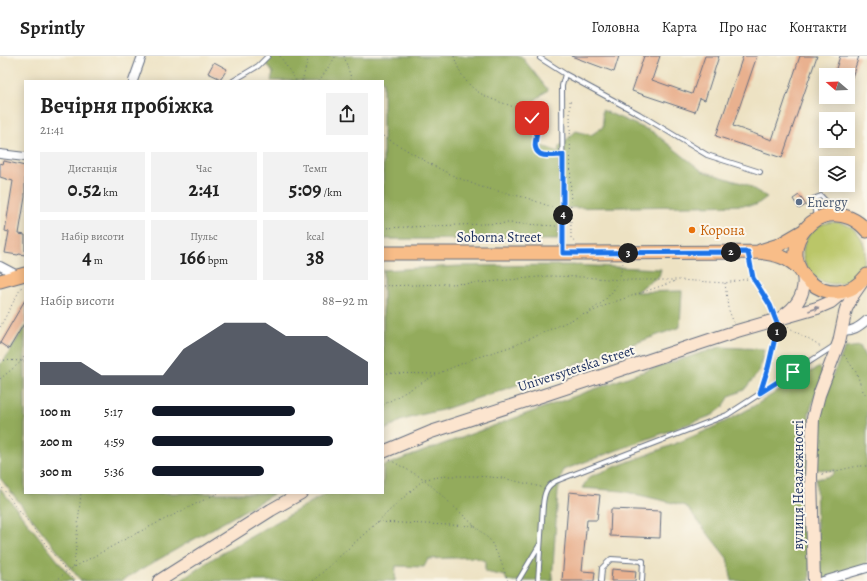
<!DOCTYPE html>
<html lang="uk">
<meta charset="utf-8">
<style>
:root{--surface:#fff;--page:#f2f2f2;--text:#222;--muted:#767676;--line:#e0e0e0;--accent:#111827}
body{margin:0;font-family:Alegreya,serif;background:var(--page);color:var(--text);height:100vh;display:flex;flex-direction:column;font-size:15px;white-space:nowrap}
*{box-sizing:border-box;margin:0}
p{font-size:13px;color:var(--muted)}
.icon{flex:none;width:22px;height:22px;fill:none;stroke:currentColor;stroke-width:2;stroke-linecap:round;stroke-linejoin:round}
.map{position:relative;flex:1;overflow:hidden}
.sheet{position:absolute;left:24px;top:24px;width:360px;height:414px;display:flex;flex-direction:column;background:var(--surface);border-radius:0px;box-shadow:0 2px 10px #0003}
.sheet>*{flex:none}
.needle{width:26px;rotate:289deg}
.controls{position:absolute;left:819px;top:12px;display:grid;gap:8px}
.controls a{display:grid;place-items:center;width:36px;height:36px;border-radius:0px;background:var(--surface);box-shadow:0 2px 10px #0003;font-size:20px}
.pin{position:absolute;display:grid;place-items:center;width:34px;height:34px;color:#fff;margin:-17px;border-radius:8px;box-shadow:0 2px 6px #0006}
.km{position:absolute;width:20px;height:20px;margin:-10px;border-radius:50%;background:#222;color:#fff;font-size:11px;line-height:20px;text-align:center}
.round{display:grid;place-items:center;flex:none;width:42px;height:42px;border-radius:0px;background:var(--page)}
.headline{display:flex;align-items:center;justify-content:space-between;height:68px;padding:0 16px}
h1{font-size:22px;font-weight:600;line-height:30px}
.figures{display:grid;grid-template-columns:repeat(3,1fr);gap:6px;height:68px;padding:4px 16px}
.figures div{display:grid;align-content:center;border-radius:0px;background:var(--page);text-align:center}
.figures b{font-size:20px;font-weight:600}
.figures small{font-size:11px;font-weight:400}
.figures p{font-size:11px}
.chart{height:112px;padding:8px 16px}
.chart p{display:flex;justify-content:space-between}
.chart svg{width:100%;height:72px;margin-top:4px;fill:var(--accent);opacity:.7}
ul{padding:0 16px;list-style:none;font-size:13px}
li{display:grid;grid-template-columns:64px 48px 1fr;align-items:center;height:30px}
li i{height:10px;border-radius:5px;background:var(--accent)}
header{display:flex;align-items:center;gap:24px;box-sizing:border-box;height:56px;padding:0 20px;background:var(--surface);border-bottom:1px solid var(--line)}
header strong{font-size:19px}
nav{display:flex;gap:22px;margin-inline-start:auto;font-size:14px}
.map>svg:first-child{display:block}
</style>
<header>
<strong>Sprintly</strong>
<nav><a>Головна</a><a>Карта</a><a>Про нас</a><a>Контакти</a></nav>
</header>
<div class="map">
<svg width="867" height="525" viewBox="0 0 867 525">
<rect width="100%" height="100%" fill="#fbf7ec"/>
<filter id="ink" filterUnits="userSpaceOnUse"><feTurbulence type="fractalNoise" baseFrequency=".025" numOctaves="2"/><feDisplacementMap in="SourceGraphic" scale="8" xChannelSelector="R" yChannelSelector="G"/><feConvolveMatrix kernelMatrix="1 2 1 2 8 2 1 2 1" color-interpolation-filters="sRGB"/></filter>
<filter id="wash" filterUnits="userSpaceOnUse"><feTurbulence type="fractalNoise" baseFrequency=".012" numOctaves="4" result="noise"/><feDisplacementMap in="SourceGraphic" scale="16" xChannelSelector="R" yChannelSelector="G"/><feGaussianBlur stdDeviation="0.9" result="paint"/><feColorMatrix in="noise" values="0 0 0 0 0 0 0 0 0 0 0 0 0 0 0 0 0 1.4 0 .05"/><feComposite in="paint" operator="in"/></filter>
<g filter="url(#wash)">
<rect width="100%" height="100%" fill="#ede2c3"/>
<path fill="#bac668" stroke="#6a7a63" d="M803 197a31 31 0 1 1 62 0a31 31 0 1 1-62 0Z"/>
<path fill="#93ab5c" stroke="#576d5d" d="M272 0H521L548 34 534 45 526 70 543 90 558 96 559 91 576 75 591 79 603 71 602 54 653 76 702 115 745 128 767 141 756 149 559 152 558 184 383 183V25H271L273 17 266 7Z
M572 209 661 213 659 220 635 236 682 235 680 271 559 315 442 354 420 359 400 365 383 375V214L460 210Z
M25 270V437H275L121 525H81L0 422V308L7 300Z
M860 290 867 305V511L825 524 818 521 816 423 831 420 835 415 814 413 819 348 845 292Z
M720 291 764 293 759 316 744 334 730 340 723 351 713 359 563 414 558 436 552 525H507L505 520 485 516V505L474 501 428 503 424 511 396 510 395 525H180L212 503 327 437H383V410L636 318Z
M820 311 823 319 809 357 810 525H732L727 502 686 450 622 435 582 432 589 421C639 401 691 384 738 359 766 344 791 325 820 311Z
M0 432 74 525H0Z"/>
<g id="blocks">
<path fill="#e9b18f" d="M571 0H619L614 16Z
M644 0H660L652 24 692 38 705 0H719L705 44 700 42 695 56 632 35Z
M743 0H757L733 70 772 84 800 0H817L782 102 716 80Z
M840 0H859L849 30H848V19H834Z
M214 6 227 13 221 23 208 17Z
M4 105 25 110V141L19 178 25 179V199L19 198 18 199 5 197 9 176 5 175 13 125 0 121V107L3 108Z
M799 139 806 149 799 153 793 143Z
M25 244V266L9 293 0 287Z
M569 436 600 439 597 464H587L582 515 595 516 594 525H562Z
M611 453 661 455 660 482 610 480Z
M612 513 636 515 635 525H611Z"/>
</g>
</g>
<g filter="url(#ink)">
<use href="#blocks" fill-opacity="0" stroke="#646e81" stroke-width="1"/>
<g fill="none" stroke-linecap="round" stroke-linejoin="round">
<defs>
<path id="service" d="M540 2 565 18 639 58 707 99 760 116
M233 25 258 10 268 0
M815 161C817 154 812 149 813 143L821 140 836 156
M563 195 562 30 565 18
M518 525 540 488
M538 525 543 449C544 438 546 430 556 425L727 359 834 290
M601 525 602 512 611 503 643 505 642 525"/>
<path id="minor" d="M133 25 142 0
M0 98 25 101
M0 210 19 220
M841 275C852 276 859 271 867 264
M823 525 867 512"/>
<path id="secondary" d="M783 260C798 250 806 236 803 219
M383 396 431 376 532 343 737 275 817 252 831 246 844 235
M159 525 271 454 301 437
M814 525 811 421 813 362 819 339 839 286 846 253 853 239 862 226"/>
<path id="primary" d="M867 175C858 164 844 157 829 159 821 160 812 165 806 172 772 210 832 264 867 219
M760 195 779 189 803 175
M383 197H587L758 196C775 198 789 201 800 214
M0 225 25 218"/>
</defs>
<use href="#service" stroke="#646e81" stroke-width="6"/>
<use href="#minor" stroke="#646e81" stroke-width="10"/>
<use href="#secondary" stroke="#646e81" stroke-width="14"/>
<use href="#primary" stroke="#646e81" stroke-width="15"/>
<path stroke="#646e81" stroke-width="1" stroke-dasharray="1 3" stroke-linecap="butt" d="M280 0 296 25
M344 0 352 25
M454 0C462 29 479 40 506 48 513 51 522 53 528 58 547 76 528 84 540 97L557 99
M302 25 309 0
M319 25 336 0
M570 45 571 182 577 187
M383 80 432 109 456 121 481 131 527 142 557 153
M383 172 509 167 556 170
M750 207 753 222 772 254
M725 227 728 252 734 267
M383 230 479 227 548 220 584 221 619 224H679L725 227 753 222
M587 258 611 247 676 225
M0 271 22 230
M788 271 821 291
M844 299 856 316 863 335 867 340
M0 304 25 305
M383 317 437 318
M0 323 22 305 25 299
M763 329 769 312 775 282 778 274
M383 349 437 318 475 302 513 290 589 256 603 246 613 235 619 224 623 207
M390 404 424 423 447 420H475L503 422 541 431
M822 418 858 410H867
M0 429 74 525
M377 466 474 470
M74 511 81 437
M56 525 67 515 133 479 218 437
M313 525 424 423 490 484 500 503 508 525"/>
<use href="#service" stroke="#fff" stroke-width="4"/>
<use href="#minor" stroke="#fff" stroke-width="8"/>
<use href="#secondary" stroke="#fce5cf" stroke-width="12"/>
<use href="#primary" stroke="#f8bd88" stroke-width="13"/>
</g>
<defs><path id="oneway-solid" d="M-6-.8H1V-3.2L6.5 0L1 3.2V.8H-6Z"/></defs>
<use fill="#8c8a96" href="#oneway-solid" transform="translate(814 253) rotate(-19)"/>
</g>
<g fill="none" stroke-linecap="round" stroke-linejoin="round" filter="url(#ink)">
<defs>
<path id="route" d="M532 62C533 64 535 65 536 67 541 76 529 91 540 98 545 101 557 99 563 99V197L748 196 753 222 770 249 779 272 775 282 768 312 760 337 793 316"/>
</defs>
<use href="#route" stroke="#fff" stroke-width="8"/>
<use href="#route" stroke="#1a73e8" stroke-width="5"/>
</g>
<circle fill="#5c6f8a" stroke="#fbf7ec" stroke-width="1.5" cx="799" cy="146" r="4"/>
<circle fill="#e8710a" stroke="#fbf7ec" stroke-width="1.5" cx="692" cy="174" r="4"/>
<g text-anchor="middle" stroke-width="4" stroke-linejoin="round" paint-order="stroke">
<g font-size="14" fill="#4e5e75" stroke="#fbf7ec" text-anchor="start">
<text x="807" y="151">Energy</text>
</g>
<g font-size="14" fill="#c56008" stroke="#fbf7ec" text-anchor="start">
<text x="700" y="179">Корона</text>
</g>
<g font-size="14" fill="#1b2f5e" stroke="#fbf7ec">
<text x="499" y="186">Soborna Street</text>
<text transform="translate(576 312) rotate(-18)" y="5">Universytetska Street</text>
<text transform="translate(798 429) rotate(-90)" y="5">вулиця Незалежності</text>
</g>
</g>
</svg>
<div class="controls">
<a><svg class="needle" viewBox="-14 -14 28 28"><path d="M0-13l5 13h-10z" fill="#e53935"/><path d="M0 13l5-13h-10z" fill="#767676"/></svg></a>
<a><svg class="icon" aria-label="locate" viewBox="0 0 24 24"><circle cx="12" cy="12" r="6"/><path d="M12 2v4M12 18v4M2 12h4M18 12h4"/></svg></a>
<a><svg class="icon" aria-label="layers" viewBox="0 0 24 24"><path d="M12 4l9 5-9 5-9-5zM3 14l9 5 9-5"/></svg></a>
</div>
<div class="pin" style="left:793px;top:316px;background:#1e9e55"><svg class="icon" aria-label="arrive" viewBox="0 0 24 24"><path d="M6 21V4h12l-3 4 3 4H6"/></svg></div>
<div class="pin" style="left:532px;top:62px;background:#d93025"><svg class="icon" aria-label="check" viewBox="0 0 24 24"><path d="M5 12l5 5 9-10"/></svg></div>
<b class="km" style="left:777px;top:276px">1</b>
<b class="km" style="left:731px;top:196px">2</b>
<b class="km" style="left:628px;top:197px">3</b>
<b class="km" style="left:563px;top:159px">4</b>
<section class="sheet">
<div class="headline"><div><h1>Вечірня пробіжка</h1><p>21:41</p></div><a class="round"><svg class="icon" aria-label="share" viewBox="0 0 24 24"><path d="M12 15V3M7 8l5-5 5 5M5 13v7h14v-7"/></svg></a></div>
<div class="figures">
<div><p>Дистанція</p><b>0.52<small> km</small></b></div>
<div><p>Час</p><b>2:41</b></div>
<div><p>Темп</p><b>5:09<small> /km</small></b></div>
</div>
<div class="figures">
<div><p>Набір висоти</p><b>4<small> m</small></b></div>
<div><p>Пульс</p><b>166<small> bpm</small></b></div>
<div><p>kcal</p><b>38</b></div>
</div>
<div class="chart"><p><span>Набір висоти</span>88–92 m</p>
<svg viewBox="0 0 160 44" preserveAspectRatio="none"><path d="M0 44V30L10 30L20 30L30 38L40 38L50 38L60 38L70 22L80 14L90 6L100 6L110 6L120 14L130 14L140 14L150 22L160 30V44z"/></svg>
</div>
<ul>
<li><b>100 m</b>5:17<i style="width:66%"></i></li>
<li><b>200 m</b>4:59<i style="width:84%"></i></li>
<li><b>300 m</b>5:36<i style="width:52%"></i></li>
</ul>
</section>
</div>
